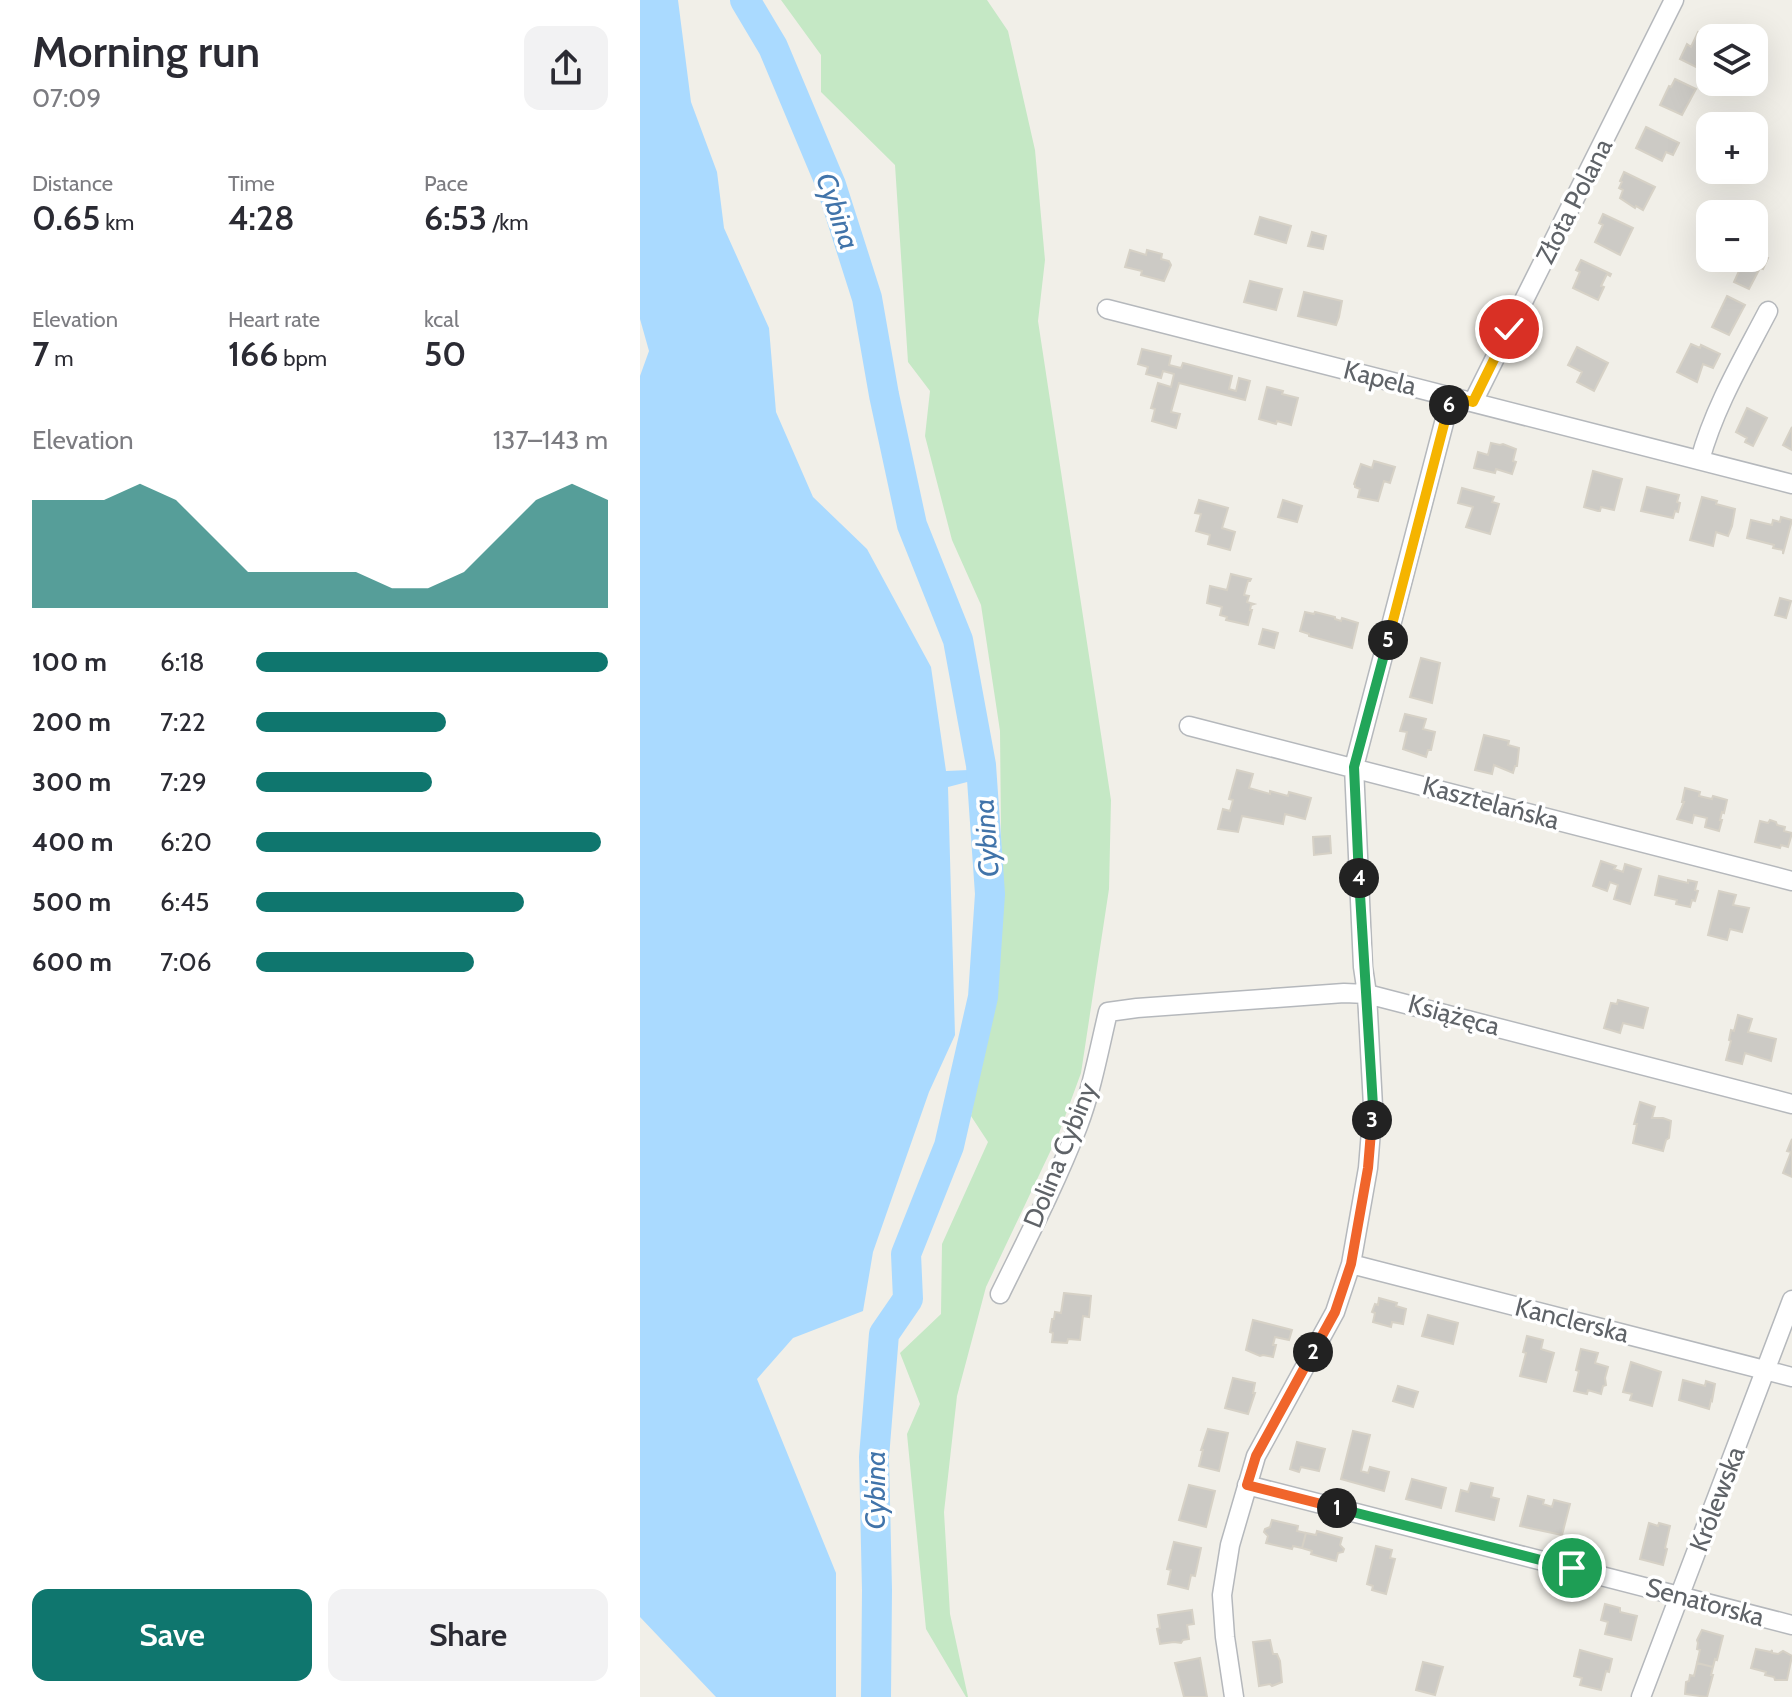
<!DOCTYPE html>
<meta charset="utf-8">
<style>
:root{--surface:#fff;--page:#f2f2f3;--text:#2b2b33;--muted:#7c7c81;--accent:#0f766e}
body{margin:0;font-family:Cabin,sans-serif;background:var(--page);color:var(--text);height:100vh;display:flex;flex-direction:column;font-size:30px;white-space:nowrap}
*{box-sizing:border-box;margin:0}
p{font-size:26px;color:var(--muted)}
.icon{flex:none;width:44px;height:44px;fill:none;stroke:currentColor;stroke-width:2;stroke-linecap:round;stroke-linejoin:round}
.map{position:relative;flex:1;overflow:hidden}
.details{display:flex;flex-direction:column;background:var(--surface);width:640px}
.details>*{flex:none}
.tools{position:absolute;left:1056px;top:24px;display:grid;gap:16px}
.tools a{display:grid;place-items:center;width:72px;height:72px;border-radius:16px;background:var(--surface);box-shadow:0 8px 32px #0002;font-size:40px}
.pin{position:absolute;display:grid;place-items:center;width:68px;height:68px;color:#fff;margin:-34px;border:4px solid #fff;border-radius:50%;box-shadow:0 2px 8px #0007}
.km{position:absolute;width:40px;height:40px;margin:-20px;border-radius:50%;background:#222;color:#fff;font-size:22px;line-height:40px;text-align:center}
.round{display:grid;place-items:center;flex:none;width:84px;height:84px;border-radius:16px;background:var(--page)}
.head{display:flex;align-items:center;justify-content:space-between;height:136px;padding:0 32px}
h1{font-size:44px;font-weight:600;line-height:60px}
.figures{display:grid;grid-template-columns:repeat(3,1fr);gap:12px;height:136px;padding:8px 32px}
.figures div{display:grid;align-content:center}
.figures b{font-size:34px;font-weight:600}
.figures small{font-size:22px;font-weight:400}
.figures p{font-size:22px}
.chart{height:224px;padding:16px 32px}
.chart p{display:flex;justify-content:space-between}
.chart svg{width:100%;height:144px;margin-top:8px;fill:var(--accent);opacity:.7}
.action{display:flex;gap:16px;margin-top:auto;padding:16px 32px}
.action a{flex:1;height:92px;border-radius:16px;background:var(--accent);color:#fff;font-size:32px;font-weight:600;line-height:92px;text-align:center}
.action a+a{background:var(--page);color:var(--text)}
ul{padding:0 32px;list-style:none;font-size:26px}
li{display:grid;grid-template-columns:128px 96px 1fr;align-items:center;height:60px}
li i{height:20px;border-radius:10px;background:var(--accent)}
main{display:flex;flex:1;min-height:0}
.map>svg:first-child{display:block}
</style>
<main>
<section class="details">
<div class="head"><div><h1>Morning run</h1><p>07:09</p></div><a class="round"><svg class="icon" aria-label="share" viewBox="0 0 24 24"><path d="M12 15V3M7 8l5-5 5 5M5 13v7h14v-7"/></svg></a></div>
<div class="figures">
<div><p>Distance</p><b>0.65<small> km</small></b></div>
<div><p>Time</p><b>4:28</b></div>
<div><p>Pace</p><b>6:53<small> /km</small></b></div>
</div>
<div class="figures">
<div><p>Elevation</p><b>7<small> m</small></b></div>
<div><p>Heart rate</p><b>166<small> bpm</small></b></div>
<div><p>kcal</p><b>50</b></div>
</div>
<div class="chart"><p><span>Elevation</span>137–143 m</p>
<svg viewBox="0 0 160 44" preserveAspectRatio="none"><path d="M0 44V11L10 11L20 11L30 6L40 11L50 22L60 33L70 33L80 33L90 33L100 38L110 38L120 33L130 22L140 11L150 6L160 11V44z"/></svg>
</div>
<ul>
<li><b>100 m</b>6:18<i style="width:100%"></i></li>
<li><b>200 m</b>7:22<i style="width:54%"></i></li>
<li><b>300 m</b>7:29<i style="width:50%"></i></li>
<li><b>400 m</b>6:20<i style="width:98%"></i></li>
<li><b>500 m</b>6:45<i style="width:76%"></i></li>
<li><b>600 m</b>7:06<i style="width:62%"></i></li>
</ul>
<div class="action"><a>Save</a><a>Share</a></div>
</section>
<div class="map">
<svg width="1152" height="1697" viewBox="0 0 1152 1697">
<rect width="100%" height="100%" fill="#f1efe8"/>
<path fill="#c5e8c5" d="M141 0H347L368 31 395 150 405 260 398 321 471 800 469 889 441 1073 419 1133 346 1287 317 1396 304 1512 310 1614 328 1697H326L286 1629 267 1434 280 1404 260 1353 301 1314 302 1244 348 1142 331 1116 362 928 360 731 341 605 312 540 285 436 290 391 268 362 255 165 181 92V55Z"/>
<path fill="#aadaff" d="M0 0H38L51 102 77 172 84 228 129 328 136 412 173 497 227 549 291 667 306 771 329 770 331 781 308 787 315 1035 289 1092 233 1252 223 1311 153 1338 117 1379 196 1573V1697H76L0 1617V376L9 351 0 319Z"/>
<g fill="none" stroke-linecap="round" stroke-linejoin="round">
<path stroke="#aadaff" stroke-width="30" d="M105 0 133 47 191 185 227 298 244 395 272 525 318 640 341 765 350 894 343 997 309 1146 266 1254 268 1299 244 1334 234 1457 237 1590 236 1697"/>
</g>
<path fill="#cccac5" stroke="#d6d1c6" stroke-width="2" d="M1058 32 1070 38V74L1040 59 1047 44 1051 47Z
M1035 79 1056 89 1042 115 1020 105 1029 86 1031 87Z
M1006 127 1039 143 1033 155 1026 152 1022 161 996 148Z
M984 172 1015 187 1003 210 996 206 995 208 980 198 983 190 979 188 982 182 980 181Z
M963 214 993 228 980 255 955 242 963 225 959 223Z
M620 217 651 226 646 243 615 234Z
M672 232 686 236 683 249 668 246Z
M490 250 506 255 507 250 522 254 521 259 529 261 531 265 524 281 501 275 502 271 485 267Z
M1114 251 1128 258 1123 269 1120 268 1109 289 1094 282 1105 258H1114Z
M941 260 971 274 970 276 967 274 961 286 964 287 958 300 933 288 940 272 936 270Z
M610 281 642 289 636 310 604 302Z
M664 292 702 301 699 317 696 325 658 316Z
M1087 296 1105 305 1089 335 1072 327Z
M1051 344 1060 348 1061 345 1080 354 1073 368 1063 364 1057 382 1037 372Z
M937 347 968 363 954 391 937 382 942 372 928 365Z
M502 349 531 356 529 365 541 368 543 363 592 376 589 389 596 391 599 378 610 381 605 400 539 383 531 412 540 414 536 428 512 421 515 409 511 408 518 383 531 387 534 374 523 371 521 378 506 374 508 367 498 364Z
M627 387 643 391 642 394 658 398 651 425 637 421 636 424 619 419Z
M1107 408 1127 418 1113 446 1105 442 1107 438 1096 432Z
M1152 427V450L1143 445Z
M851 443 860 445 863 444 876 449 873 461 876 462 872 474 856 469 855 473 834 468 838 452 848 455Z
M734 461 755 467 750 483 744 481 738 501 718 497 720 489 715 487V485L714 484 721 464 732 468Z
M953 471 982 479 974 510 961 507 960 511H958L944 507Z
M1007 487 1039 495 1037 502 1040 503 1038 512 1035 511 1033 518 1001 511Z
M822 488 854 497 852 502 859 504 850 534 826 527 833 507 818 503Z
M1062 497 1077 501 1076 504 1095 509 1092 526 1088 536 1076 532 1073 546 1050 540Z
M559 500 588 508 582 528 595 532 590 550 568 544 570 535 556 531 561 514 555 513Z
M643 500 662 506 657 522 638 517Z
M1141 517 1152 520 1143 554V550L1133 548 1134 545 1107 538 1111 520 1132 525 1133 520 1140 522Z
M591 574 611 579 610 581H608L604 595 609 596 607 602 614 604 611 605 610 610H612L608 625 586 620 587 617 580 615 582 607 567 603 570 586 587 590Z
M1140 598 1151 601 1146 618 1135 615Z
M665 612 674 614 675 612 695 617V619L701 621 702 618 718 623 712 648 669 636V634L660 631Z
M623 629 638 633 634 648 619 644Z
M781 658 800 663 792 703 770 697Z
M765 714 786 719 783 729 795 732 791 750H788L786 757 763 749 767 732 760 731Z
M844 735 869 741 868 745 879 748 877 766H875L873 773 854 765 852 774 835 770Z
M597 770 613 774 609 788 630 794V791L648 796 649 792 671 798 665 819 645 814 643 824 602 816 598 832 578 829 583 809 590 811 593 800 589 799Z
M1045 788 1060 792 1059 796 1072 799 1073 796 1087 800 1084 813 1082 812 1080 820H1082L1079 831 1065 827 1067 818 1054 815 1052 823 1037 819 1044 802H1042Z
M1130 820 1136 822 1137 825 1145 827 1144 831 1152 833 1148 847 1141 845 1140 848 1115 842 1120 821 1128 823Z
M690 836 691 853 674 855 673 837Z
M961 861 976 866 974 869 983 872 985 864 1001 869 990 904 974 899 978 885 970 882 967 891 953 886Z
M1019 876 1048 883V880L1057 882 1055 890 1058 891 1055 901 1052 900 1050 907 1036 904 1037 900 1015 895Z
M1079 891 1096 895 1093 905 1109 908 1102 932 1090 929 1087 940 1068 935Z
M978 1000 1008 1008 1003 1028 983 1023 980 1033 964 1028 971 1003 977 1004Z
M1098 1015 1112 1019 1108 1032 1136 1039 1131 1061 1105 1053 1102 1064 1086 1060 1091 1041 1089 1040 1091 1030 1094 1031Z
M1000 1102 1015 1107 1012 1118H1023L1031 1121 1029 1138 1026 1140 1023 1151 993 1143 997 1124H994Z
M1152 1139V1177L1143 1173 1151 1152 1147 1151Z
M424 1293 451 1296 449 1317 443 1316 440 1340 428 1339 427 1343 412 1342 413 1333 410 1332 412 1319H414L415 1312 421 1313Z
M739 1298 757 1303 756 1306 766 1309 763 1324 752 1322 751 1327 733 1322 735 1313 732 1312 735 1304 738 1305Z
M788 1315 818 1323 813 1344 782 1336Z
M613 1320 652 1330 649 1340 635 1337 633 1345H636L633 1357 623 1355 620 1356 606 1350Z
M887 1336 903 1340 901 1349 914 1353 906 1382 880 1376 886 1353 883 1352Z
M941 1349 958 1353 955 1363 968 1367 965 1378 966 1385 963 1386 961 1394 948 1390 947 1394 934 1391 939 1371 936 1370Z
M991 1362 1021 1372 1012 1406 990 1400 992 1394 983 1392Z
M593 1378 615 1383 613 1393H615L608 1414 585 1408Z
M1043 1380 1065 1386 1066 1381 1075 1384 1072 1401 1071 1400 1069 1409 1039 1400Z
M758 1386 778 1392 773 1407 753 1401Z
M568 1429 588 1433 579 1471 559 1466 563 1450H561Z
M713 1431 730 1435 721 1471 728 1473 730 1467 749 1472 744 1491 701 1479Z
M657 1442 685 1449 679 1471 661 1467 659 1472 650 1469Z
M772 1479 806 1488 801 1508 766 1499Z
M831 1483 853 1488 851 1497 859 1499 854 1520 816 1511 821 1490 828 1492Z
M549 1485 575 1491 566 1527 539 1520Z
M888 1496 904 1500 903 1504 912 1507 914 1500 930 1504 922 1535 880 1526Z
M632 1520 658 1526 657 1531 666 1533 662 1548 653 1546 652 1549 626 1543 628 1536 624 1532 625 1529 630 1527Z
M1009 1523 1018 1526 1019 1523 1030 1526 1025 1548 1027 1549 1023 1565 1000 1559Z
M677 1531 702 1538 700 1545 704 1549 703 1552 698 1553 696 1561 671 1554 672 1551 662 1548 666 1533 676 1535Z
M534 1542 561 1548 555 1576 551 1575 548 1589 528 1584 531 1570 527 1569Z
M736 1546 752 1550 750 1558 755 1559 746 1594 732 1590 733 1586 727 1584Z
M965 1604 980 1608V1612L997 1616 991 1640 965 1634 968 1622 961 1620Z
M552 1610 554 1624 547 1625 549 1639 543 1640 541 1643 534 1642 520 1644 517 1629 520 1628 518 1615Z
M1062 1630 1083 1636 1077 1660 1075 1659 1073 1667 1057 1663 1060 1650 1057 1649 1058 1643 1057 1640Z
M630 1640 633 1654H637L640 1661 642 1682 632 1686 630 1684 619 1686 613 1642Z
M1116 1649 1131 1652 1132 1650V1653L1138 1654 1143 1651 1152 1656 1147 1680H1135L1134 1677 1125 1675 1126 1672 1111 1668Z
M940 1650 972 1659 969 1672 966 1671 961 1690 940 1685 942 1678 934 1676Z
M560 1658 567 1697H544L535 1663Z
M783 1662 803 1667 795 1695 776 1690Z
M1057 1663 1073 1667 1071 1675H1073L1067 1697 1045 1694 1046 1682 1049 1681 1050 1675 1054 1676Z"/>
<g fill="none" stroke-linecap="round" stroke-linejoin="round">
<defs>
<path id="street" d="M467 309 1152 484
M833 402 1034 0
M1060 460C1074 408 1103 359 1128 311
M549 726 1152 881
M711 1264 1152 1377
M360 1294C387 1239 416 1183 438 1126 452 1089 459 1050 468 1012L497 1008 704 993 727 994 1152 1104
M607 1485 1152 1625
M594 1697 585 1637 582 1595 590 1545 616 1456 695 1312 711 1264 728 1168 733 1106 727 994 723 967 714 767 811 396
M1001 1697 1152 1300"/>
</defs>
<use href="#street" stroke="#b5b8bc" stroke-width="21"/>
<use href="#street" stroke="#fff" stroke-width="18"/>
</g>
<g fill="none" stroke-linecap="round" stroke-linejoin="round">
<defs>
<path id="split-1" d="M697 1508 932 1568"/>
<path id="split-2" d="M673 1352 616 1456 607 1485 697 1508"/>
<path id="split-3" d="M673 1352 695 1312 711 1264 728 1168 732 1120"/>
<path id="split-4" d="M719 878 733 1106 732 1120"/>
<path id="split-5" d="M719 878 714 767 748 640"/>
<path id="split-6" d="M748 640 809 405"/>
<path id="split-7" d="M809 405 811 396 833 402 869 329"/>
</defs>
<use href="#split-1" stroke="#fff" stroke-width="16"/>
<use href="#split-2" stroke="#fff" stroke-width="16"/>
<use href="#split-3" stroke="#fff" stroke-width="16"/>
<use href="#split-4" stroke="#fff" stroke-width="16"/>
<use href="#split-5" stroke="#fff" stroke-width="16"/>
<use href="#split-6" stroke="#fff" stroke-width="16"/>
<use href="#split-7" stroke="#fff" stroke-width="16"/>
<use href="#split-1" stroke="#22a559" stroke-width="10"/>
<use href="#split-2" stroke="#f0652b" stroke-width="10"/>
<use href="#split-3" stroke="#f0652b" stroke-width="10"/>
<use href="#split-4" stroke="#22a559" stroke-width="10"/>
<use href="#split-5" stroke="#22a559" stroke-width="10"/>
<use href="#split-6" stroke="#f5b400" stroke-width="10"/>
<use href="#split-7" stroke="#f5b400" stroke-width="10"/>
</g>
<g text-anchor="middle" stroke-width="7" stroke-linejoin="round" paint-order="stroke">
<g font-size="26" fill="#5f6368" stroke="#fff">
<text transform="translate(934 201) rotate(-63)" y="9">Złota Polana</text>
<text transform="translate(740 378) rotate(14)" y="9">Kapela</text>
<text transform="translate(851 803) rotate(15)" y="9">Kasztelańska</text>
<text transform="translate(814 1015) rotate(15)" y="9">Książęca</text>
<text transform="translate(420 1155) rotate(-68)" y="9">Dolina Cybiny</text>
<text transform="translate(932 1320) rotate(14)" y="9">Kanclerska</text>
<text transform="translate(1077 1499) rotate(-69)" y="9">Królewska</text>
<text transform="translate(1065 1602) rotate(15)" y="9">Senatorska</text>
</g>
<g font-size="28" font-style="italic" fill="#4174aa" stroke="#fff">
<text transform="translate(198 211) rotate(71)" y="10">Cybina</text>
<text transform="translate(346 838) rotate(-94)" y="10">Cybina</text>
<text transform="translate(235 1490) rotate(-90)" y="10">Cybina</text>
</g>
</g>
</svg>
<div class="tools">
<a><svg class="icon" aria-label="layers" viewBox="0 0 24 24"><path d="M12 4l9 5-9 5-9-5zM3 14l9 5 9-5"/></svg></a>
<a>+</a>
<a>−</a>
</div>
<div class="pin" style="left:932px;top:1568px;background:#1e9e55"><svg class="icon" aria-label="arrive" viewBox="0 0 24 24"><path d="M6 21V4h12l-3 4 3 4H6"/></svg></div>
<div class="pin" style="left:869px;top:329px;background:#d93025"><svg class="icon" aria-label="check" viewBox="0 0 24 24"><path d="M5 12l5 5 9-10"/></svg></div>
<b class="km" style="left:697px;top:1508px">1</b>
<b class="km" style="left:673px;top:1352px">2</b>
<b class="km" style="left:732px;top:1120px">3</b>
<b class="km" style="left:719px;top:878px">4</b>
<b class="km" style="left:748px;top:640px">5</b>
<b class="km" style="left:809px;top:405px">6</b>
</div>
</main>
